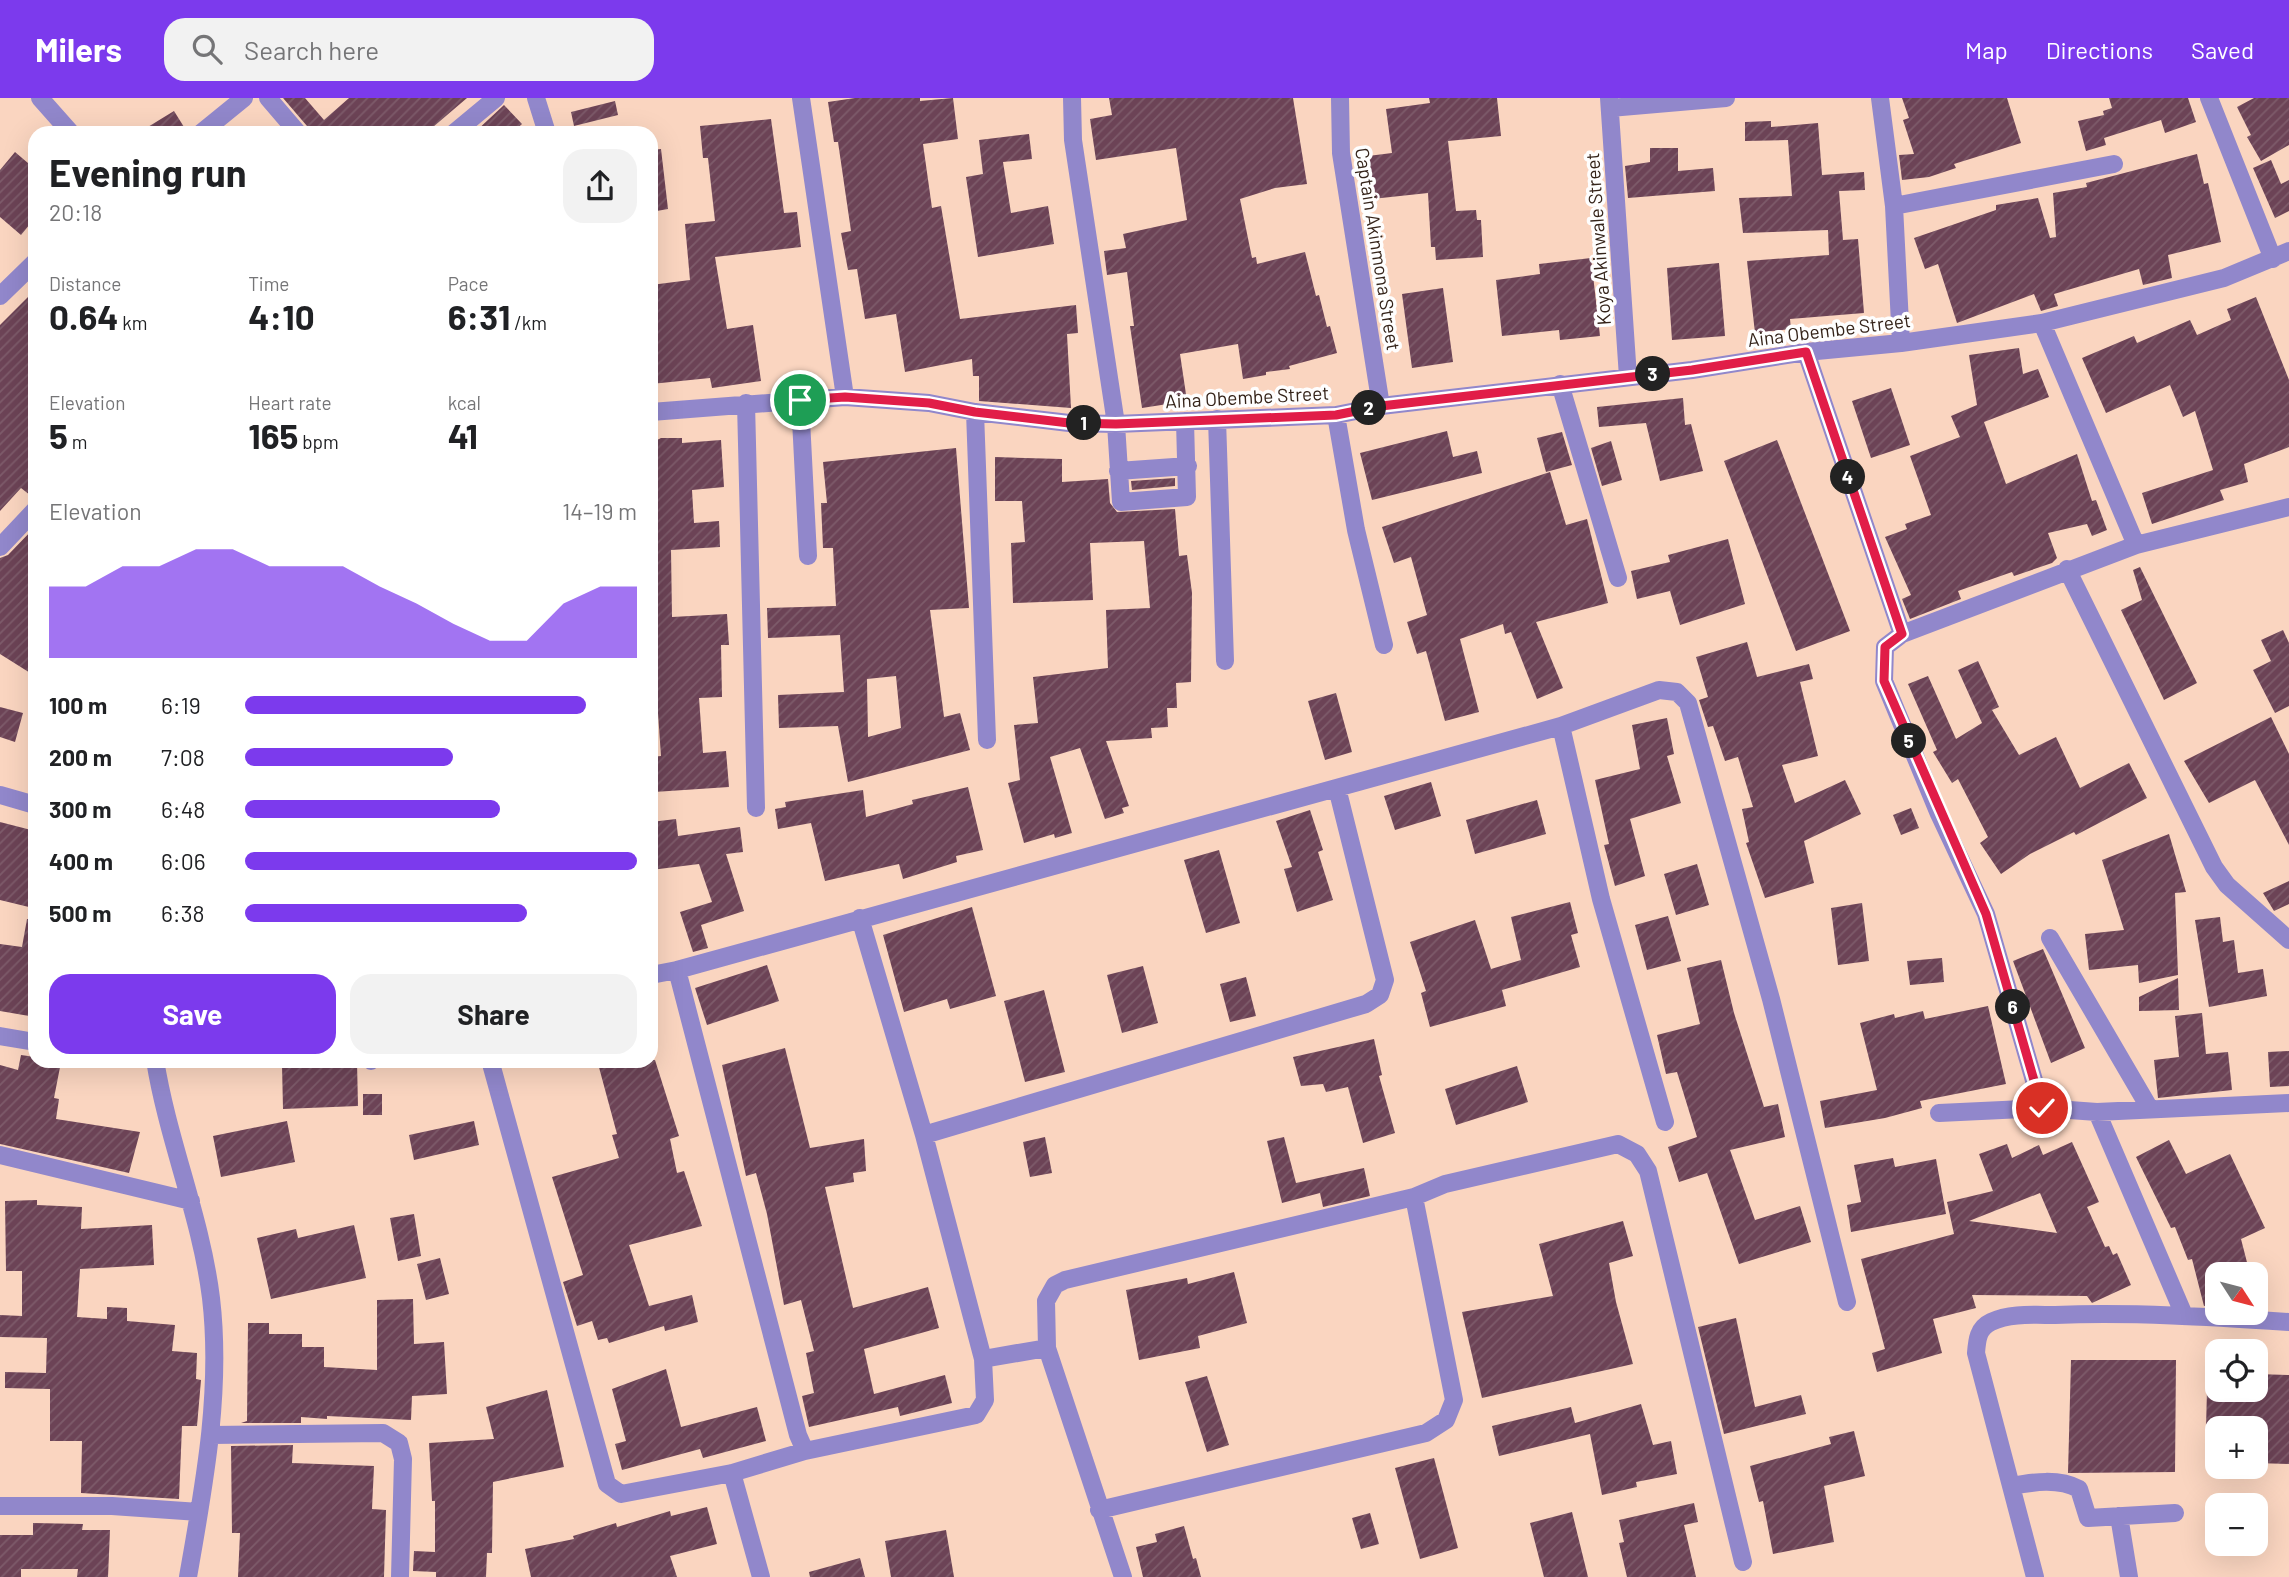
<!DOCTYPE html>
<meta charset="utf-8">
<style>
:root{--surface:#fff;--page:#f2f2f2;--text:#202124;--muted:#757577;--accent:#7c3aed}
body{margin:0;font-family:Barlow,sans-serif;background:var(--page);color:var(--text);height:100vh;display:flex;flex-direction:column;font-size:26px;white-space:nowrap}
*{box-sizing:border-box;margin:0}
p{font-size:23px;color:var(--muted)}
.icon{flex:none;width:38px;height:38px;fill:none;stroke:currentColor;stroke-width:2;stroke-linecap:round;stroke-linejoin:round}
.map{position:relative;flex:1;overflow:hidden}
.sheet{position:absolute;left:28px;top:28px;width:630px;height:942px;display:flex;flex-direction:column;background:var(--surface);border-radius:21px;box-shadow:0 7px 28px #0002}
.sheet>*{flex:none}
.needle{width:46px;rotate:126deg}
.tools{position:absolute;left:2205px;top:1164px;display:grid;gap:14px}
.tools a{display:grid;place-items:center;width:63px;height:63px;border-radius:14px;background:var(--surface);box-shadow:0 7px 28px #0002;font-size:35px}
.pin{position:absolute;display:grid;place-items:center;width:60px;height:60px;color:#fff;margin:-30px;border:4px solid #fff;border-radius:50%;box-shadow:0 2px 7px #0007}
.km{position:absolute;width:35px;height:35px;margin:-18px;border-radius:50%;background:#222;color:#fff;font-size:19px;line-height:35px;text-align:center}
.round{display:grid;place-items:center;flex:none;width:74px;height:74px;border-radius:21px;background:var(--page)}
.head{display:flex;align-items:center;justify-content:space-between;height:119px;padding:0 21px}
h1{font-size:38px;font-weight:700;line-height:52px}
.stats{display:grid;grid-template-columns:repeat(3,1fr);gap:10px;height:119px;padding:7px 21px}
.stats div{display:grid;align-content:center}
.stats b{font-size:35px;font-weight:700}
.stats small{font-size:19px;font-weight:400}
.stats p{font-size:19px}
.chart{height:196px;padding:14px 21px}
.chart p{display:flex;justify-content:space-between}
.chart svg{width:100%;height:126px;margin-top:7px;fill:var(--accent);opacity:.7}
.action{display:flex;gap:14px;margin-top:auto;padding:14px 21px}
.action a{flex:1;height:80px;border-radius:21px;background:var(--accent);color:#fff;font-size:28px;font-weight:700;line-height:80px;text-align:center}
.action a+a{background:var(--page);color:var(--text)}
ul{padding:0 21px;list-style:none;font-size:23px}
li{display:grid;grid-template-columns:112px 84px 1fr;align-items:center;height:52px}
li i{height:18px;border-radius:9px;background:var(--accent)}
header{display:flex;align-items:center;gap:42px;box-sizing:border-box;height:98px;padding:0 35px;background:var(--accent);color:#fff}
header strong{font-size:33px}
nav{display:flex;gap:38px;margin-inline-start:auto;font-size:24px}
.search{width:490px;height:63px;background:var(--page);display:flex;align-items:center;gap:18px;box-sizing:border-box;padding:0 24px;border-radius:21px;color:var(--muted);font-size:26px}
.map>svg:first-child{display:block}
</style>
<header>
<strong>Milers</strong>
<div class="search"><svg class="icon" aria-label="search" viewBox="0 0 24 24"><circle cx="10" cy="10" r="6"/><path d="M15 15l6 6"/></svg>Search here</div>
<nav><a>Map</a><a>Directions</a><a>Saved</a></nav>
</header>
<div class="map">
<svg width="2289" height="1479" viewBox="0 0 2289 1479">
<defs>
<pattern id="building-hatch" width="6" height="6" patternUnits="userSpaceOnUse" patternTransform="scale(1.75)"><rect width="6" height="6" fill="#6c4356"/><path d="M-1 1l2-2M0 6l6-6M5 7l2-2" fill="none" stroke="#7d5b6a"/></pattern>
</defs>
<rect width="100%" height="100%" fill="#fad5c0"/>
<path fill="url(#building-hatch)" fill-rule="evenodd" d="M283 0H305L324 22 349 0H467L426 35H309L307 28Z
M855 0H920V3L953 0 958 41 923 46 932 110 941 108 960 221 1076 207 1078 235 1067 236 1071 310 979 303V278H973L972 261 905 274 896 216 865 221 857 171 848 172 841 135 851 133 838 44H834L828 4Z
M1109 0H1293L1307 86 1275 90 1240 101 1252 160 1256 159 1257 166 1305 154 1316 198 1319 197 1327 229 1330 228 1337 255 1289 268 1290 271 1266 274V277L1243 281 1238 246 1180 256 1187 303 1142 310 1130 228H1134L1127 174 1107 177 1104 153 1126 150 1123 136 1187 122 1176 50 1096 62 1090 21 1112 17Z
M1429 0H1497L1501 38 1448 43 1456 113 1476 112 1477 122H1481L1483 159 1436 162 1435 149H1431L1428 95 1372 101 1368 58 1392 55 1386 11 1430 5Z
M1902 0H2007L2021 45 1954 66 1956 70 1929 79 1902 82 1899 57 1914 56 1903 22 1909 20Z
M2109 0H2188L2196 24 2165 35 2161 22 2104 40 2106 47 2086 53 2078 23 2104 17 2103 13 2112 10Z
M2254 0H2289V47L2261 63 2247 39 2251 37 2237 9Z
M615 3 618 17 574 28 571 14Z
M504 7 522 26 512 35H474Z
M174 13 184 29 174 35H138Z
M771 21 784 115 797 114 801 149 715 159 727 231 753 227 761 283 712 290 710 280 651 286V187L690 182 685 126 715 123 708 60H703L700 28Z
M1771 23V29L1818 25 1822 77 1864 74 1865 92 1839 93 1843 142 1858 141 1864 215 1790 221 1791 231 1755 235 1747 163 1829 157 1828 132 1743 135 1739 100 1792 98 1788 42 1745 43V24Z
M1029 36 1032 61 1003 64 1011 115 1048 108 1054 146 978 159 966 79 983 76 979 42Z
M1650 50H1678V73L1713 70 1715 93 1628 100 1625 68 1650 64Z
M661 51 668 111 651 114V52Z
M15 54 35 71V120L21 137 0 119V72Z
M2197 56 2204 86 2208 85 2221 144 2168 157 2172 180 2143 187 2139 171 2054 196 2058 208 2041 213 2034 196 1957 225 1938 166 1925 171 1914 140 1996 112V107L2038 100 2050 140 2056 139 2053 95 2087 89 2086 85Z
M2271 62 2281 86 2289 82V113L2275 120 2253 70Z
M1591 160 1600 238 1560 242 1559 232 1502 238 1496 182 1540 176 1539 166Z
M1719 165 1725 238 1672 242 1667 170Z
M1443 190 1453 264 1412 270 1402 196Z
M35 192V401L21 390 0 413V227Z
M2256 199 2289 282V349L2244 366 2248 384 2220 392 2224 402 2152 426 2142 395 2213 372 2195 313 2183 319 2170 287 2106 315 2082 260 2134 238 2137 245 2190 222 2197 237 2231 222 2227 211Z
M2019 250 2023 276 2038 271 2049 299 1984 324 2006 386 2077 356 2092 403 2096 402 2107 432 2092 438 2087 426 2048 435 2057 460 2052 465 2014 478 2012 474 1958 493 1961 501 1910 521 1902 501 1911 497 1885 439 1907 431 1905 426 1931 417 1910 358 1960 339 1951 318 1977 307 1969 257Z
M1891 290 1910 347 1871 360 1852 303Z
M1683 300 1685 327 1691 326 1703 373 1660 383 1646 325 1599 329 1597 309Z
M1447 333 1453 359 1477 353 1482 375 1372 402 1360 355Z
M1562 334 1572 367 1546 374 1537 340Z
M661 340H682V345L721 342 724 389 692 392 694 425 719 423 720 449 671 452 672 519 727 516 729 547H721L722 599 699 600 703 655 726 653 729 689 654 694 651 659 661 658 657 601H651V345Z
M1777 342 1850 533 1796 553 1724 363Z
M1611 343 1622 382 1602 388 1591 350Z
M956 350 969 510 930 512 944 619 960 615 970 652 848 684 838 628 779 630 778 597 844 594 840 537 768 540 767 510 836 508 833 450H823L821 405H827L823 364ZM896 578 901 630 868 639 867 581Z
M995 359 1062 361V384L1108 381 1110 405 1117 414 1175 411 1179 458 1187 457 1192 495 1191 584 1176 585 1177 610H1167L1168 629 1151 630 1152 640 1106 643 1129 708 1122 710 1124 715 1105 721 1080 650 1050 659 1072 735 1055 740 1054 736 1024 745 1008 685 1020 682 1014 627 1038 625 1033 579 1108 570 1106 512 1150 510 1144 443 1090 445 1093 502 1013 505 1011 445 1025 444 1022 403H995Z
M1550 374 1566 427 1587 421 1608 505 1536 524 1563 590 1537 601 1511 534 1505 536 1503 526 1460 541 1479 614 1445 623 1426 553 1417 556 1407 524 1427 517 1411 459 1394 465 1382 429Z
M1175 380V388L1132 392 1131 383Z
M35 429V578L0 556V460L8 457Z
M1728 441 1745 506 1680 527 1670 493 1637 501 1631 473 1670 464 1668 457Z
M2140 469 2197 585 2164 602 2121 512 2142 502 2133 472Z
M2283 532 2289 545V608L2275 615 2253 572 2271 563 2261 542Z
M1747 544 1757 579 1809 566 1813 581 1800 584 1818 658 1782 667 1795 705 1845 682 1861 716 1804 743 1814 785 1765 800 1746 745 1749 744 1742 711 1753 709 1738 659 1725 663 1713 628 1708 629 1699 602 1708 599 1696 559Z
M1978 563 1999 609 1992 612 2019 657 2056 639 2080 690 2129 665 2147 700 2076 737 2074 734 2030 756 2001 776 1980 745 1988 739 1958 681 1952 685 1933 654 1937 652 1908 586 1928 578 1956 641 1982 625 1958 572Z
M1336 595 1352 654 1325 662 1308 603Z
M0 609 23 615 15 644 0 639Z
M2271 619 2289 656V747L2255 682 2209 705 2184 663Z
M1667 620 1674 656 1667 658 1681 705 1630 721 1645 778 1615 788 1604 747 1609 746 1595 682 1640 671 1632 627Z
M1431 684 1441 718 1395 732 1384 698Z
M968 689 983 752 956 758 957 764 903 781 899 766 825 783 811 725 778 731 775 711 786 709 785 704 863 692 866 719 913 706 912 702Z
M1537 702 1546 736 1475 756 1466 722Z
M1911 710 1919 730 1901 737 1893 717Z
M1310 712 1323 752 1318 754 1333 802 1297 814 1284 771 1292 769 1276 723Z
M676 721 678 738 740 729 743 754 726 756 744 813 701 827 708 850 693 854 680 814 712 804 699 766 651 772V724Z
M0 724 35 733 33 810 0 802Z
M2169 736 2186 794 2175 795 2178 877 2139 885 2138 867 2089 872 2085 836 2124 832 2102 762Z
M1219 752 1240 825 1206 835 1184 762Z
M1697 766 1709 807 1676 817 1664 776Z
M2289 783V806L2274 813 2263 795Z
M1570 804 1578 835 1571 837 1580 869 1502 892 1506 908 1430 929 1421 895 1426 893 1410 844 1475 822 1491 871 1521 862 1511 819Z
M1862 805 1869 863 1838 867 1831 810Z
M972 809 996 898 950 911 947 901 904 914 883 837Z
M1668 818 1681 863 1647 872 1635 827Z
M2220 819 2223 844 2234 842 2238 875 2263 871 2267 898 2209 909 2195 822Z
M27 821H35V919L0 913V846L22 849Z
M2043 851 2085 950 2051 965 2013 863Z
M1942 860 1944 884 1910 887 1907 863Z
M1721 862 1734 915 1764 1009 1778 1006 1785 1039 1730 1052 1755 1122 1800 1108 1811 1144 1739 1166 1707 1075 1679 1084 1668 1049 1697 1039 1677 974 1666 976 1657 937 1700 926 1687 870Z
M767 867 779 903 707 927 695 890Z
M1143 868 1158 925 1122 935 1107 877Z
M1246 879 1256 918 1230 924 1220 886Z
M2178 880 2179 912 2139 913V899Z
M1044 892 1065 974 1025 984 1004 903Z
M1988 908 2006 986 1920 1003 1922 1010 1885 1020 1825 1030 1820 1003 1877 992 1860 925 1894 916 1895 920 1923 913 1925 921Z
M2202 915 2206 956 2228 954 2232 992 2158 1000 2154 962 2179 959 2175 918Z
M1374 941 1382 977 1379 978 1395 1035 1363 1045 1348 989 1326 994 1323 986 1301 988 1293 959Z
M785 950 810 1050 864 1041 866 1073 853 1075 854 1084 825 1089 853 1210 928 1189 939 1230 864 1251 874 1296 945 1277 952 1305 900 1318 898 1309 809 1329 802 1298 814 1295 806 1255 814 1253 801 1202 784 1207 767 1116 756 1075 746 1078 722 967Z
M2289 953V988L2270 989 2268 954Z
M21 957 35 959V962L61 964 54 1000 59 1001 56 1021 140 1034 129 1075 0 1046V967L18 972Z
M597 962H655L679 1038 670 1041 677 1075 684 1073 702 1128 629 1147 649 1208 692 1197 698 1224 665 1233 664 1228 609 1245 607 1240 598 1242 592 1223 577 1228 563 1184 583 1177 552 1079 619 1060 612 1037 617 1036Z
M357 964 358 1008 283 1011 282 967Z
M1517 968 1528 1004 1456 1027 1445 991Z
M363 996H382V1017H363Z
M287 1023 295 1064 221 1079 213 1038Z
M474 1023 479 1047 414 1062 409 1037Z
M1045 1039 1052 1075 1030 1079 1023 1044Z
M1284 1039 1296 1085 1364 1070 1370 1098 1323 1109 1320 1095 1282 1105 1267 1043Z
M2169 1042 2186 1076 2230 1056 2265 1130 2241 1141 2250 1176H2217V1208H2204L2192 1161 2188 1162 2175 1129 2171 1130 2136 1059Z
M2072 1044 2099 1104 2087 1109 2105 1149 2109 1148 2113 1157 2117 1155 2131 1187 2092 1205 2087 1198 1972 1197 1976 1210 1933 1221 1942 1255 1877 1274 1872 1255 1885 1251 1861 1161 1954 1136 1947 1104 1993 1093 1979 1056 2007 1046 2012 1060 2039 1047 2043 1057ZM2040 1095 2057 1135 1969 1123Z
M1893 1060 1895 1069 1936 1061 1946 1116 1851 1134 1847 1107 1861 1104 1854 1067Z
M37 1102V1107L82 1109 81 1131 152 1127 154 1167 80 1171 77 1219 107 1221V1209L127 1210V1223L175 1227 172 1253 197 1255 196 1281 201 1282 197 1328H182L179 1401 81 1395 82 1343H50V1291L5 1290V1274L46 1275 47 1240 0 1239V1217L22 1218V1173H6L5 1103Z
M414 1116 421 1158 398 1163 390 1120Z
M1623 1123 1633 1158 1609 1165 1616 1204 1633 1266 1482 1300 1462 1214 1553 1198 1539 1146Z
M354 1127 366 1180 271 1201 257 1140 296 1131 298 1140Z
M440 1160 449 1196 426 1202 417 1166Z
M1234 1174 1247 1225 1198 1238 1200 1250 1139 1262 1126 1192 1187 1180 1188 1186Z
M413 1201 414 1246 444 1244 447 1296 412 1298 411 1322 327 1318V1321L301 1319V1325H241L247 1323 248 1225H269V1236H302V1249H324V1269L377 1272V1202Z
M1736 1220 1755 1309 1801 1297 1806 1316 1724 1336 1698 1229Z
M2071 1262H2176L2175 1374 2068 1375Z
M666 1271 681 1329 757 1309 766 1343 703 1360 700 1351 622 1372 615 1346 626 1343 612 1291Z
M2256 1276 2289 1277V1366L2256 1365V1330H2206L2207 1292H2256Z
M1207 1278 1229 1347 1207 1354 1185 1284Z
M547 1292 564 1369 493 1384 492 1455H487L486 1479H436V1474L413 1473 414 1453 435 1454V1403H432L429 1345 494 1341 486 1309Z
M1641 1306 1653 1347 1671 1343 1677 1376 1636 1384 1637 1389 1602 1397 1590 1336 1499 1358 1492 1328 1571 1309 1575 1325Z
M1854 1333 1865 1378 1824 1388 1834 1444 1773 1456 1763 1403 1759 1404 1750 1368 1831 1346 1829 1339Z
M293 1347 292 1365 374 1368 372 1411 386 1412 384 1479H238L240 1435H232L231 1348Z
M1434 1360 1458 1450 1420 1461 1395 1370Z
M1694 1405 1698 1424 1684 1427 1696 1479H1627L1619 1445 1624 1444 1619 1422Z
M707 1409 717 1446 670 1458 677 1479H531L525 1451 574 1441 573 1438 616 1425 617 1429 670 1413 671 1418Z
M1572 1414 1588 1479H1544L1530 1425Z
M1370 1415 1379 1446 1361 1451 1352 1420Z
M33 1425 83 1426 82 1432H110L108 1479H77L78 1471H21V1479H0V1437H33Z
M1184 1428 1193 1461 1196 1460 1201 1479H1143L1136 1449 1157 1444 1155 1436Z
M946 1432 954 1479H891L885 1443Z
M860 1460 865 1479H810L809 1474Z"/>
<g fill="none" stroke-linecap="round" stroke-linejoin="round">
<path stroke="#9187cb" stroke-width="18" d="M40 0 71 35
M268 0 298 35
M536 0 547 35
M801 0 845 299
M1072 0 1073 42 1116 326 1121 404 1187 399 1185 323
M1340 0 1341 55 1381 308
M1609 0 1628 279
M1880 0 1894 108 1901 245
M2209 0 2273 161
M1610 10 1726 0
M201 35 244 0
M454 35 496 0
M1894 108 2114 66
M0 198 35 164
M2042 225 2136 447
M1806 254 1902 536
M1560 286 1618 480
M800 302 808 458
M746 305 756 710
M651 314 845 299 929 305 975 314 1069 325 1116 326 1336 317 1381 308 1692 272 1806 254 1901 245 2042 225 2224 180 2289 153
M975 314 987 642
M1336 317 1356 432 1384 547
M1217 321 1225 563
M1118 373 1188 368
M0 449 35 412
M2067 471 2214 769 2227 787 2289 842
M1561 628 1601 801 1665 1024
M0 697 35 707
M860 820 924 1037 983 1261 1047 1250
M2050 840 2150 1011
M651 877 677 872
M0 938 35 944
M155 962C168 1043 201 1119 211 1200 222 1293 204 1388 188 1479
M371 962V963
M490 962 607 1386 621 1396 732 1375 805 1353
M2042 1010 1986 816 1939 716 1884 583 1885 549 1902 536 2136 447 2289 409
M2097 1014 2184 1217
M1939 1015 2042 1010 2097 1014 2289 1005
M924 1037 1366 906 1380 897 1385 882 1337 690
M0 1057 191 1103
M983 1261 985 1302 976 1317 805 1353 798 1337 677 872 1561 628 1659 592 1677 594 1688 605 1771 901 1847 1204
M211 1337 383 1335 399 1345 403 1361 400 1479
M732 1375 761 1479
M2011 1388C2033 1384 2059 1380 2079 1391L2088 1420 2175 1415
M0 1408H112L199 1414
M1099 1412 1426 1335 1446 1322 1454 1302 1414 1099 1445 1086 1618 1046 1637 1056 1648 1073 1743 1464
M2119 1418 2129 1479
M1123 1479 1047 1250 1046 1203 1055 1187 1065 1182 1414 1099
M2035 1479 1976 1255C1977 1242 1978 1230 1991 1224 2010 1215 2034 1217 2055 1217 2133 1214 2211 1219 2289 1224"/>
</g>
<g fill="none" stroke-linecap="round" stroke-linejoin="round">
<defs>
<path id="route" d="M800 302 845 299 929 305 975 314 1069 325 1116 326 1336 317 1381 308 1692 272 1806 254 1902 536 1885 549 1884 583 1986 816 2042 1010"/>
</defs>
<use href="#route" stroke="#fff" stroke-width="14"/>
<use href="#route" stroke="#e11d48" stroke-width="9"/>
</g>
<g text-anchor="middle" stroke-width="7" stroke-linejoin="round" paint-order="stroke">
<g font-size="19" fill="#342319" stroke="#fefefe">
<text transform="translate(1598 141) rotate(-94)" y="7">Koya Akinwale Street</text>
<text transform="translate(1378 151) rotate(81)" y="7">Captain Akinmona Street</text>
<text transform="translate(1829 232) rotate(-7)" y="7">Aina Obembe Street</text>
<text transform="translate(1247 299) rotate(-3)" y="7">Aina Obembe Street</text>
</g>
</g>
</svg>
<div class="tools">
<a><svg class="needle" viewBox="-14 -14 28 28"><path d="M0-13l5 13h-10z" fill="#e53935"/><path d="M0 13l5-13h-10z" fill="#757577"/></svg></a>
<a><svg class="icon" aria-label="locate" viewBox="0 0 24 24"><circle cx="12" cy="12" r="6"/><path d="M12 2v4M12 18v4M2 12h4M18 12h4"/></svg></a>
<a>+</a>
<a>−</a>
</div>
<div class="pin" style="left:800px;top:302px;background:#1e9e55"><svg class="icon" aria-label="arrive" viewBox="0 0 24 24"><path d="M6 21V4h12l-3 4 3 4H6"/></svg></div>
<div class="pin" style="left:2042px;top:1010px;background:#d93025"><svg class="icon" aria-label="check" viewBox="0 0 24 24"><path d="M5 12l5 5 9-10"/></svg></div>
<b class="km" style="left:1084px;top:325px">1</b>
<b class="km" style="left:1369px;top:310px">2</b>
<b class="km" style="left:1653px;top:276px">3</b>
<b class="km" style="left:1848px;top:379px">4</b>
<b class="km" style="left:1909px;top:643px">5</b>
<b class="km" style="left:2013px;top:909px">6</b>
<section class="sheet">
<div class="head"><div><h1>Evening run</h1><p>20:18</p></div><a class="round"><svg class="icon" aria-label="share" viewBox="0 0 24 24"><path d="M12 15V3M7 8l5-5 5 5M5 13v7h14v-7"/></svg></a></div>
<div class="stats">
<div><p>Distance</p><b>0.64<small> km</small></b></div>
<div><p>Time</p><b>4:10</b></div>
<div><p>Pace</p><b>6:31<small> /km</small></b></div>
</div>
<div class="stats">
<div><p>Elevation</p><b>5<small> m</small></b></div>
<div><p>Heart rate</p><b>165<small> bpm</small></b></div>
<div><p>kcal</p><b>41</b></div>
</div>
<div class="chart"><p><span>Elevation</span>14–19 m</p>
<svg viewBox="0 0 160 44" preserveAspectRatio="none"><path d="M0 44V19L10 19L20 12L30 12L40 6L50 6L60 12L70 12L80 12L90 19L100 25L110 32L120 38L130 38L140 25L150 19L160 19V44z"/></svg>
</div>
<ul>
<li><b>100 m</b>6:19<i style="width:87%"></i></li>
<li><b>200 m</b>7:08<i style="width:53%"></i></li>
<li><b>300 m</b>6:48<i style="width:65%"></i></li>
<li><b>400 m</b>6:06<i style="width:100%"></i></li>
<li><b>500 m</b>6:38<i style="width:72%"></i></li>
</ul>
<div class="action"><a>Save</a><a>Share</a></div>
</section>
</div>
